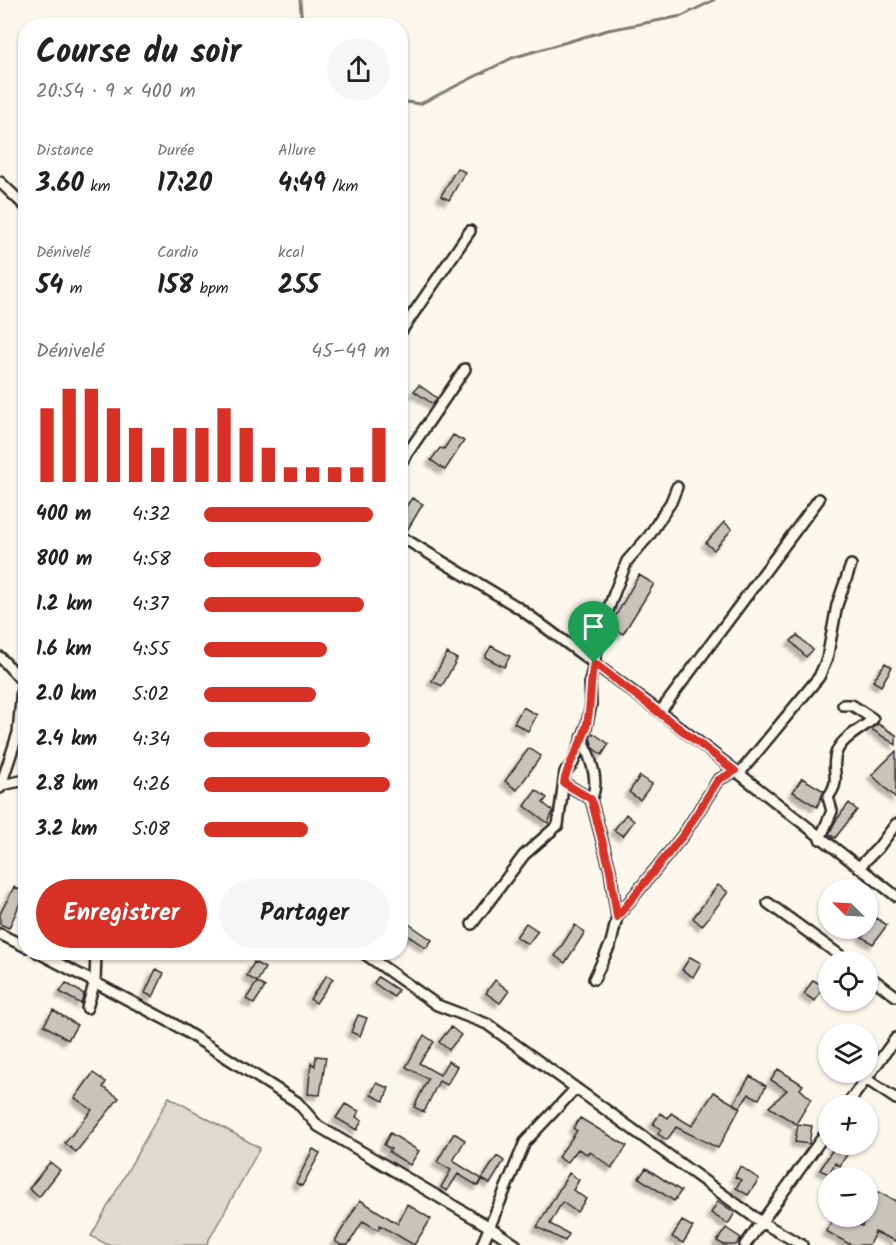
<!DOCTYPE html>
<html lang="fr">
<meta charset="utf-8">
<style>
:root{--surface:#fff;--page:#f6f6f6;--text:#222;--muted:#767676;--accent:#d93025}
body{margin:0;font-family:Kalam,sans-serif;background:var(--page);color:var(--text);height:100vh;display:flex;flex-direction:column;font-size:22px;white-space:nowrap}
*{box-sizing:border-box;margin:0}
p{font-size:20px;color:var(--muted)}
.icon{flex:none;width:33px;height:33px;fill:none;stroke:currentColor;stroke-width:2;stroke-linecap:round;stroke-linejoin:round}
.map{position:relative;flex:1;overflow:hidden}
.sheet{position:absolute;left:18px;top:18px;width:390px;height:942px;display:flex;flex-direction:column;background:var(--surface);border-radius:24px;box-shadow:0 2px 4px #0004}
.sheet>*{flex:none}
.needle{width:39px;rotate:294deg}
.buttons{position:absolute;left:818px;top:879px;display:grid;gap:12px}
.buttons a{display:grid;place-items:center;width:60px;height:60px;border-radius:50%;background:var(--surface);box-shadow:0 2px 4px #0004;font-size:30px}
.pin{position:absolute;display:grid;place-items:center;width:51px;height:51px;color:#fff;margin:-62px -26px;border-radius:50% 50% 50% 0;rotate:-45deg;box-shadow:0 0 6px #0007}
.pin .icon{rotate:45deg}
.round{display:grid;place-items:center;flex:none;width:63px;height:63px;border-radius:32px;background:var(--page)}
.head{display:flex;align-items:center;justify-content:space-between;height:102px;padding:0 18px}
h1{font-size:33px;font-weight:700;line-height:45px}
.stats{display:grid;grid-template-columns:repeat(3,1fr);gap:9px;height:102px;padding:6px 18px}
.stats div{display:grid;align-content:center}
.stats b{font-size:26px;font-weight:700}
.stats small{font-size:16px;font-weight:400}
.stats p{font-size:16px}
.chart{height:168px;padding:12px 18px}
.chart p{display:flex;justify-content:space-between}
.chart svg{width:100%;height:108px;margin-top:6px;stroke:var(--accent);stroke-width:6}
.button{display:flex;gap:12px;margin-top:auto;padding:12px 18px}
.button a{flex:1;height:69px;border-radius:36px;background:var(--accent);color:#fff;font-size:24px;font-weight:700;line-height:69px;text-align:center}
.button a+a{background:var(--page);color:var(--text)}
ul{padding:0 18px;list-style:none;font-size:20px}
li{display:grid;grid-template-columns:96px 72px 1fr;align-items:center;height:45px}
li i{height:15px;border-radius:8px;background:var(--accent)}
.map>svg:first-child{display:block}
</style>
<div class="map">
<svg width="896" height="1245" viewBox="0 0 896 1245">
<defs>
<filter id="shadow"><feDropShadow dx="-4.5" dy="4.5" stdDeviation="1.5" flood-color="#0004"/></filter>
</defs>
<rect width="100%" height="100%" fill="#fbf7ec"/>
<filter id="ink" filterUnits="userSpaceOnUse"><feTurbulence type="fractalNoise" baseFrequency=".0167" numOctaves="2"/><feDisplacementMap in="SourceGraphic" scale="12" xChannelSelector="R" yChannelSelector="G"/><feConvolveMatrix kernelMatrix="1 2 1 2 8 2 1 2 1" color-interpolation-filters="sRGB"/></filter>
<g filter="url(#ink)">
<path fill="#dddad0" stroke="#84827e" stroke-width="1.5" d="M169 1097 260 1148 206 1245H108L91 1236Z"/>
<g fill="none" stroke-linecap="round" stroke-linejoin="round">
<path stroke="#7b7a75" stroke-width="3" d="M300 0 302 26
M400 101 420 104 512 58 608 30 682 16 714 0"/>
</g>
<path fill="#c7c4bc" stroke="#2b2b2b" stroke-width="1.5" filter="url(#shadow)" d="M457 168 465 172 449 200 441 196Z
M419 385 437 398 433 404 414 391Z
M453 435 464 441 445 470 431 460 440 448 444 449Z
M412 498 423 504 406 532 400 529V515Z
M724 522 732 529 714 550 706 543Z
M639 575 654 584 623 634 610 626Z
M797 635 813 650 806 657 791 641Z
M491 646 510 656 504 667 485 657Z
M447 653 457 659 442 686 432 681Z
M885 663 892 667 881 686 873 681Z
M523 707 537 715 528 731 514 723Z
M878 724 896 735V745L871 729Z
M593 733 609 744 602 755 594 749 590 738Z
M529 748 541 756 517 790 505 781Z
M896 751V798L872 775Z
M640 776 652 784 640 800 629 792Z
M802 778 824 791 817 807 793 792Z
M536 790 547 798 543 803 553 811 548 823 525 806Z
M849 803 857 810 835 838 829 834 835 822Z
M626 814 634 821 623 836 614 830Z
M718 885 728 892 702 926 693 918Z
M14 887 25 892 9 928 0 924V914Z
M876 918 887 925 873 944 862 937Z
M526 923 538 931 528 944 516 937Z
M409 924 432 940 426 948 403 932Z
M575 925 585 932 565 963 555 956Z
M690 957 701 963 693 977 682 970Z
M254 962 265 968 257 982 247 976Z
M156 969 164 973 153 997 145 993Z
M327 975 333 979 316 1003 310 999Z
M378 977 398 990 394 997 374 983Z
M495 980 509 991 500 1003 486 993Z
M813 980 824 986 815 1001 804 994Z
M257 982 265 987 254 1004 246 999Z
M66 983 84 994 81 1004 60 992Z
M53 1010 77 1025 68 1040 44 1025Z
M358 1015 367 1018 360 1036 351 1032Z
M451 1027 461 1035 449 1050 439 1042Z
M424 1035 434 1042 419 1063 440 1075 448 1061 457 1066 447 1085 439 1081 424 1112 414 1107 428 1079 406 1067Z
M316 1056 326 1057 320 1095 308 1094 311 1063 315 1066Z
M778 1069 803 1085 800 1089 811 1099 796 1124 769 1107 787 1090 771 1080Z
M93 1073 106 1082 103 1087 119 1098 76 1152 65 1143 92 1110 75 1098Z
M750 1076 766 1086 759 1099 749 1094 740 1107 734 1103Z
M376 1083 389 1088 384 1101 371 1095Z
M714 1092 740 1108 718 1148 676 1127 667 1140 658 1134 661 1129 653 1124 660 1113 668 1118 671 1113 692 1126Z
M345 1104 359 1111 356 1117 362 1120 357 1130 336 1118Z
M580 1118 627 1146 612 1168 589 1151 587 1154 578 1149 567 1163 558 1157 577 1131 573 1128Z
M798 1124 812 1126 809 1144 795 1142Z
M390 1133 419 1151 410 1165 389 1152 391 1149 384 1145Z
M454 1133 465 1140 453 1161 482 1179 478 1186 458 1174 447 1191 441 1187 451 1170 437 1162Z
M836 1144H845L851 1148 840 1166 835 1163 829 1174 820 1170Z
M313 1149 320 1153 302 1186 296 1183Z
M497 1156 504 1161 490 1184 482 1179Z
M50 1162 60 1170 39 1197 29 1189Z
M740 1166 759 1179 748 1195 736 1188 741 1180 735 1177Z
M646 1168 681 1191 674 1201 639 1178Z
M569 1173 579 1180 573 1190 586 1199 577 1212 562 1202 550 1224 569 1234 565 1241 537 1227Z
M878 1192 896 1201V1241L875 1232 869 1245H851L826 1231 835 1216H842L862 1226Z
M360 1200 398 1224 407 1204 431 1219 414 1245 380 1225 378 1230 363 1221 348 1245H341L335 1241Z
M718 1201 735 1213 728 1224 711 1213Z
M682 1221 693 1227 683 1243 672 1237Z
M726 1228 741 1238 736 1245H724L717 1241Z"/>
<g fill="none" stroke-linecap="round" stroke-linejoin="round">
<defs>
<path id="minor" d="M0 182 26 207
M400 333 470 231
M400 464 465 369
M400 536 519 608 660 712 896 896
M0 657 23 682
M660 712 819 499
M583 739C589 757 601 781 591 799L610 870 617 917
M739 774 819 677 827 659 837 605 851 565
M564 783 591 799
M1 785 26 780
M0 788 18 733 26 643
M820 839 832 811 828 797C843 778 829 770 837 751 843 737 862 729 873 719L852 705H843
M859 867 878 848 896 824
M768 903 849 962
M472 924 524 855 558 825 565 772 573 763 586 728 591 705 590 681 603 624 615 591 627 561 649 536 671 502 677 487
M0 934 26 947
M37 952 172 1023 297 1102 318 1126 488 1226 516 1245
M362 952 437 1005 487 1024 761 1222 802 1245
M867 975 896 996
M594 979 611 943 617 917 684 834 718 780 735 771
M87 1008 95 981 96 952
M866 1079 896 1099
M846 1106 896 1038
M482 1245 525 1142 575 1089
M745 1245 828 1130"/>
</defs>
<use href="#minor" stroke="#2b2b2b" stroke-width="14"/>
<use href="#minor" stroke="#fbf7ec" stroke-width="9"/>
</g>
</g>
<g fill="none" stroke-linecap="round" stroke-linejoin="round" filter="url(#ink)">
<defs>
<path id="route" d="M594 663 735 771 718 780 684 834 617 917 610 870 591 799 564 783C566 765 581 747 586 728 592 706 589 685 594 663Z"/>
</defs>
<use href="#route" stroke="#fff" stroke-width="12"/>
<use href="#route" stroke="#d93025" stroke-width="8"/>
</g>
</svg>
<div class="buttons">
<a><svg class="needle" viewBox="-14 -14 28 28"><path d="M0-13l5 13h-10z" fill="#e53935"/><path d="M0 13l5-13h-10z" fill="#767676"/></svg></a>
<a><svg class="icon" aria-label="locate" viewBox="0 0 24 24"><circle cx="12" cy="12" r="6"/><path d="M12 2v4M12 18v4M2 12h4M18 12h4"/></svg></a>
<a><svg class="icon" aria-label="layers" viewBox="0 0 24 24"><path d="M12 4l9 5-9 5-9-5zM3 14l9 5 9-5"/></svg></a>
<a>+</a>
<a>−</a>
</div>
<div class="pin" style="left:594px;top:663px;background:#1e9e55"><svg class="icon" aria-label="arrive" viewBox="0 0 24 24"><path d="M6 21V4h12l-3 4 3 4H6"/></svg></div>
<section class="sheet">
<div class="head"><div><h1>Course du soir</h1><p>20:54 · 9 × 400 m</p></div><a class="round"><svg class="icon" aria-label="share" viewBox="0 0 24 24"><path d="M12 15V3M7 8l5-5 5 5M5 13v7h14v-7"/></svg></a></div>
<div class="stats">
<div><p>Distance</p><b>3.60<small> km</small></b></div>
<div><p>Durée</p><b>17:20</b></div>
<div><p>Allure</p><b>4:49<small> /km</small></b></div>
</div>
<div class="stats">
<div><p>Dénivelé</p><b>54<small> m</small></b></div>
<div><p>Cardio</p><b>158<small> bpm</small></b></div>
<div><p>kcal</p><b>255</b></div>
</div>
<div class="chart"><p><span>Dénivelé</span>45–49 m</p>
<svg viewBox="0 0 160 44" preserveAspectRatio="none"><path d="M5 44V14M15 44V6M25 44V6M35 44V14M45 44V22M55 44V30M65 44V22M75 44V22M85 44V14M95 44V22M105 44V30M115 44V38M125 44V38M135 44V38M145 44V38M155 44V22"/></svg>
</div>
<ul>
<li><b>400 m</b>4:32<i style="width:91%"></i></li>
<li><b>800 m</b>4:58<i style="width:63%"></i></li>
<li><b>1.2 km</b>4:37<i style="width:86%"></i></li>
<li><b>1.6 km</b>4:55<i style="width:66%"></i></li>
<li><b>2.0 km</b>5:02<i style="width:60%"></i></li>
<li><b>2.4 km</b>4:34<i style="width:89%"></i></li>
<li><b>2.8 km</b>4:26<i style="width:100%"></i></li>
<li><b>3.2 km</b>5:08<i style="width:56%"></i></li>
</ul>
<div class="button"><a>Enregistrer</a><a>Partager</a></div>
</section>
</div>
